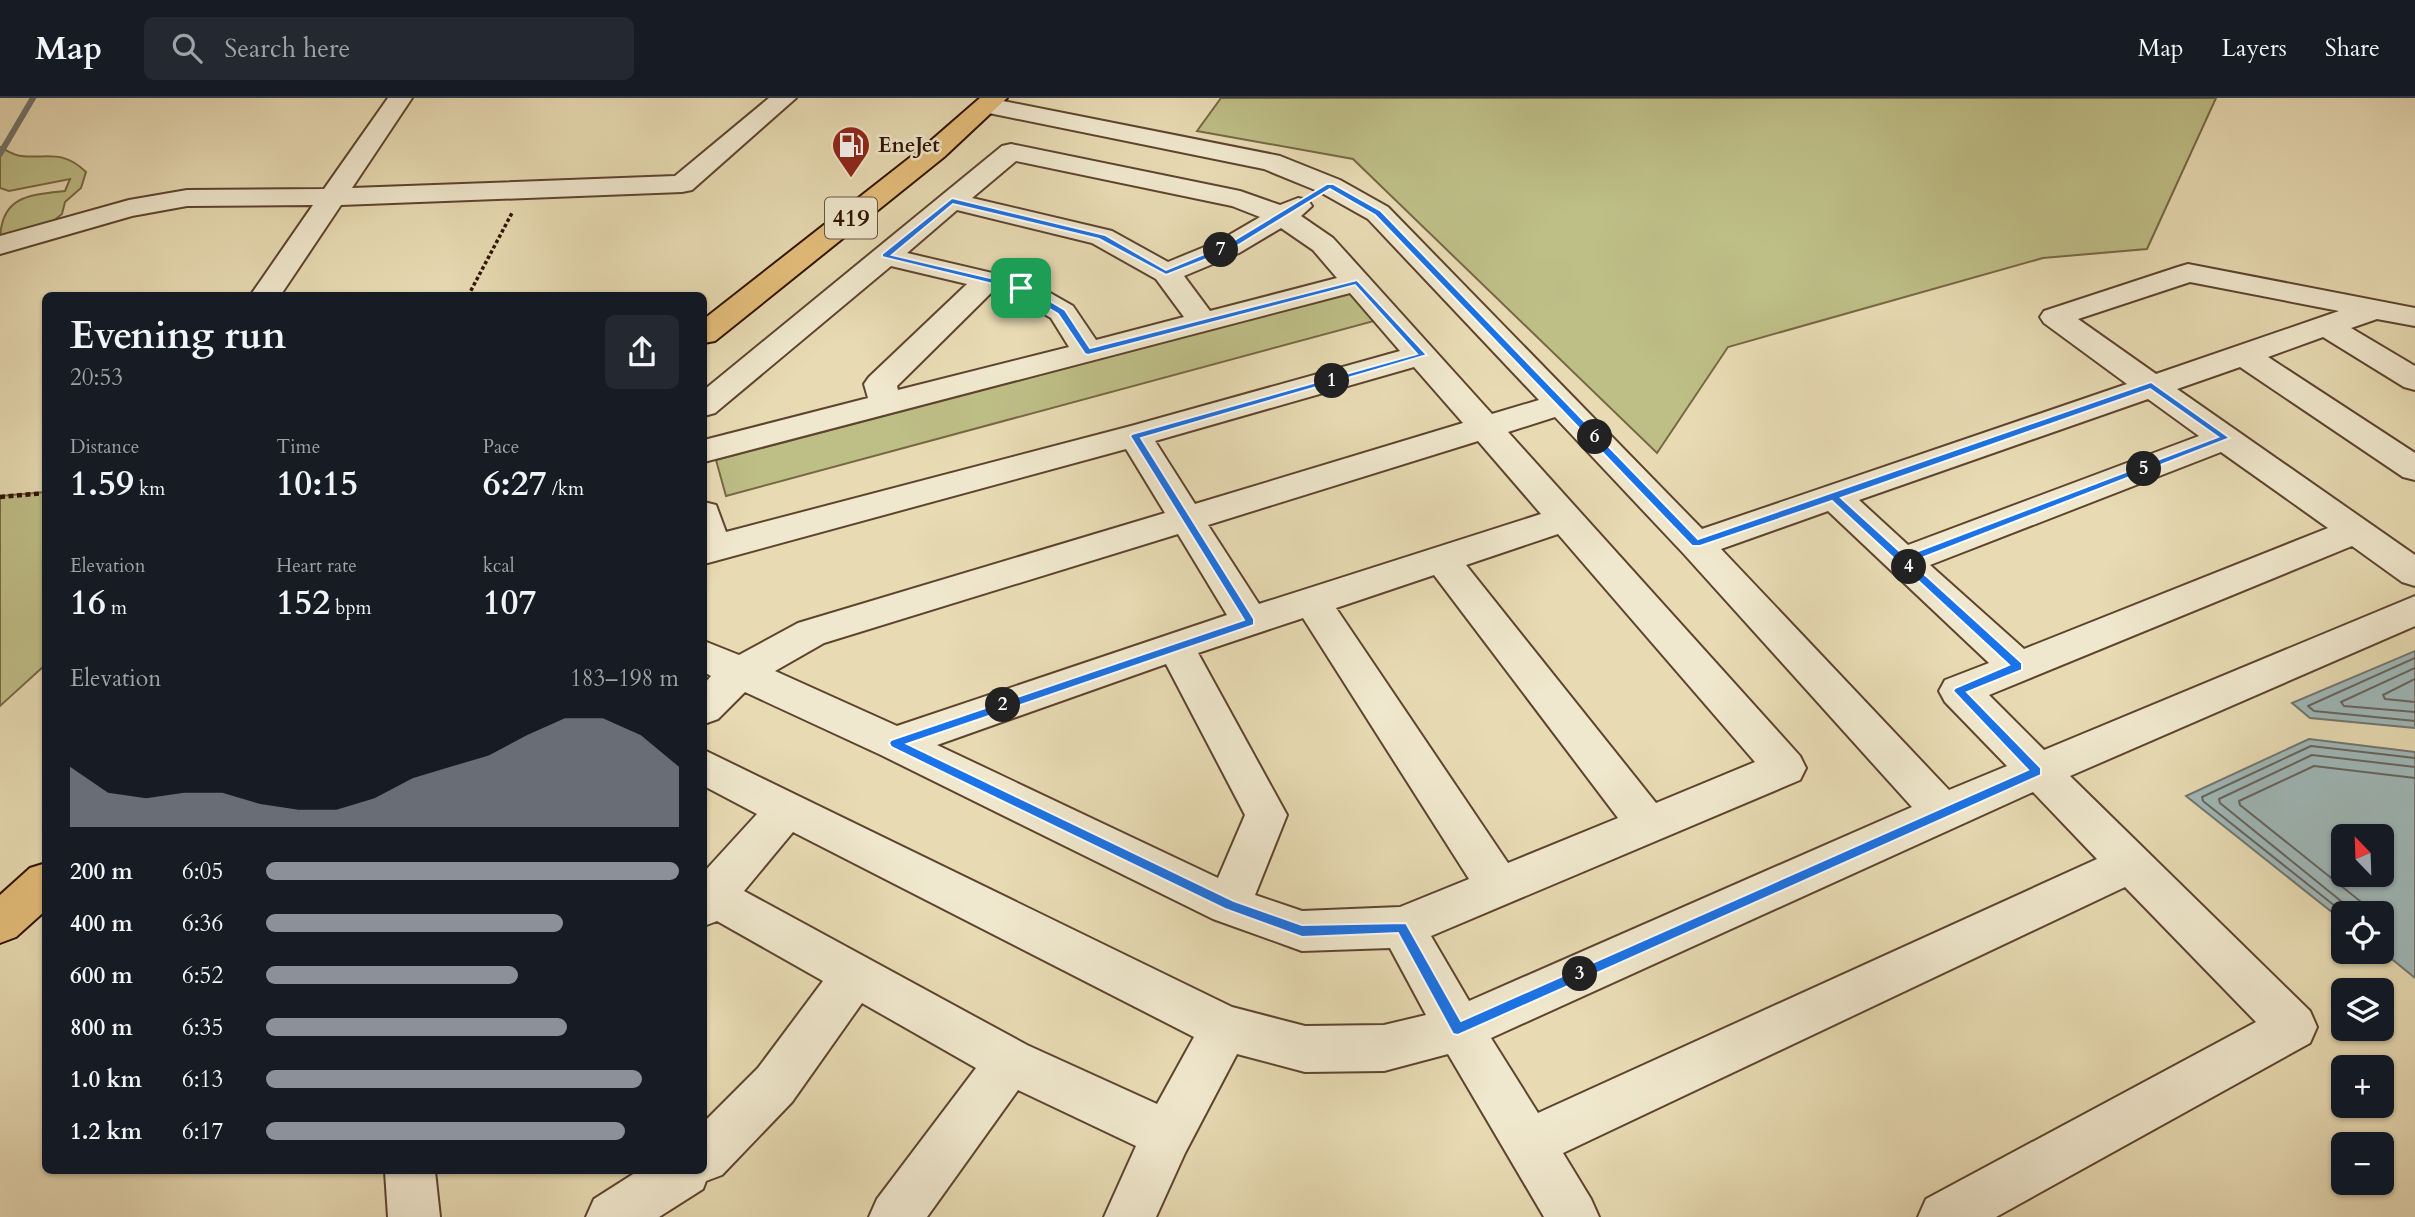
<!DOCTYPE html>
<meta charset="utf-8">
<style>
:root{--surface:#171b24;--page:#242831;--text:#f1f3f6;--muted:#9ea1a6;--line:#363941;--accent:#8c9099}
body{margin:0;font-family:Cardo,serif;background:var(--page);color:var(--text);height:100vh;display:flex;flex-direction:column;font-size:26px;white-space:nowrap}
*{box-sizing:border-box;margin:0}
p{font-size:23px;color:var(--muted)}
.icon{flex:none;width:38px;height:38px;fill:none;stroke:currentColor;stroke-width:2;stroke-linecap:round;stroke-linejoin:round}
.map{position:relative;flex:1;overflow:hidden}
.sheet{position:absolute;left:42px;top:194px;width:665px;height:882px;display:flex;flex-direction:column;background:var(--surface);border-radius:10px;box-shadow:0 2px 5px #0004}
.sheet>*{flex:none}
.needle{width:46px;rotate:337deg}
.controls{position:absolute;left:2331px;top:726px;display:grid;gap:14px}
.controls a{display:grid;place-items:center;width:63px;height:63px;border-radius:10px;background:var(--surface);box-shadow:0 2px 5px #0004;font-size:35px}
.pin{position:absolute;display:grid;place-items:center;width:60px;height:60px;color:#fff;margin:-30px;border-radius:14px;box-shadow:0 4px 10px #0006}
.km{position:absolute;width:35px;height:35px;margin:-18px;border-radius:50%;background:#222;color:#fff;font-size:19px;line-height:35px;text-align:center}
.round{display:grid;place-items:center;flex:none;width:74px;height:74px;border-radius:10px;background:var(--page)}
.overview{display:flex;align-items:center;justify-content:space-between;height:119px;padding:0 28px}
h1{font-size:38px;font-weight:700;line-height:52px}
.figures{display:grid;grid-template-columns:repeat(3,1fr);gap:10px;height:119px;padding:7px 28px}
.figures div{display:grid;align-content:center}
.figures b{font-size:35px;font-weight:700}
.figures small{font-size:19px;font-weight:400}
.figures p{font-size:19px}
.chart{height:196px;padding:14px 28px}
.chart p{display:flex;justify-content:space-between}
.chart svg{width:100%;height:126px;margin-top:7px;fill:var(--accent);opacity:.7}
ul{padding:0 28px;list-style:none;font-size:23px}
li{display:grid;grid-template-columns:112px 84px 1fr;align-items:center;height:52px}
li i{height:18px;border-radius:9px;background:var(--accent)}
header{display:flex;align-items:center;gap:42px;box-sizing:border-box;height:98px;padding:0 35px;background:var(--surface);border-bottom:2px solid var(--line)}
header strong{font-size:33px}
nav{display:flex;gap:38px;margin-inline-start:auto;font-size:24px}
.search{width:490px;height:63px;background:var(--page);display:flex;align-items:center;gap:18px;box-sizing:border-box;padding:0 24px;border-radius:10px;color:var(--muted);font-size:26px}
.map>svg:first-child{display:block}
</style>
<header>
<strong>Map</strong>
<div class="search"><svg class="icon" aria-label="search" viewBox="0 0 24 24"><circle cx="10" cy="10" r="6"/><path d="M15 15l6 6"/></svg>Search here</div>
<nav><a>Map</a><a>Layers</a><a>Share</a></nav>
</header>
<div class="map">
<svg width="2415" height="1119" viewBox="0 0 2415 1119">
<rect width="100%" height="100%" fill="#e8dbb4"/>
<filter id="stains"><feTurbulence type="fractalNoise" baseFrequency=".00286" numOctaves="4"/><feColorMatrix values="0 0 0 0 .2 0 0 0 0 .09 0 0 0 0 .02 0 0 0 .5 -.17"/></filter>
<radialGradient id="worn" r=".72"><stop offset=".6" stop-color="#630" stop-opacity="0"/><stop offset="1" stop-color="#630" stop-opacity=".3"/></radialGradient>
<path fill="#bebe87" stroke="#776844" stroke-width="2" d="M1221 0H2216L2147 151 2043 160 1728 249 1657 355 1353 61 1197 33Z
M0 49C6 52 14 58 21 58 48 61 62 51 86 74L81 90 65 104 62 116 43 131 0 144C0 98 28 97 65 93L70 81 9 93 0 90Z
M1351 195 1374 223 726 398 716 362Z
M45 394V567L0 608V398Z"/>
<path fill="#9eb8b9" stroke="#72756f" stroke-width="2" fill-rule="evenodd" d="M2415 553V630L2310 620 2292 605Z
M2309 641 2415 654V880L2382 853V816H2343V823L2186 698ZM2343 738H2382V777H2343Z"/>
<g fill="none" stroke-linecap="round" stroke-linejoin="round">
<path stroke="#67645d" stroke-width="2" d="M2415 560 2308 608 2314 613 2415 623
M2415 570 2341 604 2344 608 2415 614
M2415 581 2383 597 2385 601 2415 604
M2345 816 2203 703 2202 699 2311 648 2415 660
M2357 816 2220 705 2219 701 2312 657 2415 669
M2368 816 2360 803 2240 707 2239 703 2314 668 2415 680"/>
<path stroke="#72756f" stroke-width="6" d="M0 56 33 0"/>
<defs>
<path id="minor" d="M388 0H412L352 90 675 78 769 0H796L692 92 682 94 341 107 280 198H250L313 107 187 108 132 118 0 156V138L129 102 187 92 324 91Z
M988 0 1280 58 1340 82 1388 109 1702 431 2127 286 2044 225 2040 219 2044 213 2178 169 2188 166 2415 210V228L2377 221 2351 230 2415 268V292L2404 289 2323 239 2268 259 2415 355V382L2403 379 2240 269 2177 291 2415 457V488L2402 484 2352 448 1989 597 2044 652 2415 498V528L2070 678 2310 913 2317 929 2310 945 1996 1119H1918L1926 1101 2256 924 2125 789 1563 1055 1591 1101 1599 1119H1544L1448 956 1384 973 1305 974 1237 956 1185 1055 1156 1119H1104L1136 1048 1018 992 927 1119H869L877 1101 976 970 862 905 792 1004 722 1077 706 1083 703 1091 659 1119H586L594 1101 638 1073H704V1024L758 970 823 883 717 823 704 828V774L757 716 704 688V652L1232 909 1305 928 1384 927 1426 917 1390 850 1302 853 1213 821 881 657 745 594 718 621 704 626V586L711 578 704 574V543L739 557 798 525 1165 415 1126 351 704 466V404L716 407 726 434 1131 328 1400 253 1350 195 704 364V342L868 300 864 286 869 279 967 186 891 168 715 315 704 318V292L1002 48 1011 46 1240 93 1280 107 1298 100 1308 102 1312 108 1301 118 1333 140 1492 316 1539 302 1368 121 1320 94 1264 71 979 13 975 8 979 3ZM1016 63 1232 108 1260 119 1219 143 1168 164 1112 133 972 100ZM957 112 1092 145 1156 181 1184 219 1096 242 1073 208 1031 184 907 155ZM1281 130 1313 152 1337 180 1210 213 1184 178 1239 155ZM2190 184 2339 213 2156 276 2078 221ZM994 192 1011 196 1051 220 1069 249 898 292 897 288ZM1414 269 1463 325 1195 406 1155 343ZM2148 301 2199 338 1908 447 1859 402ZM1555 319 1683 455 1912 709 1469 903 1431 838 1800 682 1806 670 1800 658 1508 334ZM1478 343 1541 416 1259 506 1208 427ZM2221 354 2328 430 2024 551 1930 467ZM1828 413 1989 565 1945 582 1939 593 1945 604 2007 668 1949 692 1721 451ZM1178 436 1227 517 897 628 775 573 824 545ZM1558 436 1755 664 1656 705 1466 467ZM1434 477 1618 720 1508 765 1336 510ZM1303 520 1469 781 1400 809 1302 813 1255 797 1287 717 1198 555ZM1166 566 1245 717 1218 780 937 647ZM2033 694 2097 761 1538 1015 1491 940ZM793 734 1194 939 1157 1006 1027 947 744 793Z
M385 1073H435L440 1119H388Z"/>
<path id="highway" d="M980 0H1007L944 59 715 243 704 245V221L926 47Z
M46 765V812L16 839 0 845V797L30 770Z"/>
</defs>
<use href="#minor" stroke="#5e442e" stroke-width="4"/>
<use href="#highway" stroke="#301101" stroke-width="4"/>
<path stroke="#301101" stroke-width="3.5" stroke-dasharray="3.5 2.5" stroke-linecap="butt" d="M468 198 512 115"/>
<path stroke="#301101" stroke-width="4.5" stroke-dasharray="5 3.5" stroke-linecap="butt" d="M0 399 46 395"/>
<use href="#minor" fill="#f0e8ce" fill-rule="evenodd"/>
<use href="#highway" fill="#e4be7a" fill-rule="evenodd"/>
</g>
<path fill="#1a73e8" stroke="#fff" stroke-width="2" fill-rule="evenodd" d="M1327 86H1333L1381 113 1698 441 2151 284 2230 340 1911 464 2022 565V572L1967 594 2041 670V677L1458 937 1453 936 1398 835 1302 839 1225 811 891 649 889 645 891 642 1244 522 1130 338 1132 336 1417 256 1355 187 1088 257 1085 256 1058 216 1018 192 882 159V156L952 100 1105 137 1166 172 1226 147ZM1330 91 1375 117 1692 448H1700L1832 403 2009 567 1955 590 1953 593 2028 672 1461 923 1406 825 1302 827 1234 803 907 646 1254 527V521L1141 340 1427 257 1357 182 1090 250 1065 212 1024 188 892 157 953 106 1099 141 1166 177 1232 151ZM2150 291 2218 339 1905 458 1841 400Z"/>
<defs>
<symbol id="fuel-pin" viewBox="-11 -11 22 30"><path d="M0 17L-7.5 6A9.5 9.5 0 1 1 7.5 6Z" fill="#8f2418" stroke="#f0e8ce"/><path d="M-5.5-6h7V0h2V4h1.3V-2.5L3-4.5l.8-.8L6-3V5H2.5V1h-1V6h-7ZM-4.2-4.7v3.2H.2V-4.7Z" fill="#fff"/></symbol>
</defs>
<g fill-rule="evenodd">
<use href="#fuel-pin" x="829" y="25" width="44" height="60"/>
</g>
<g text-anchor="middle" stroke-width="5" stroke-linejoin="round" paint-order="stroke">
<g font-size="21" font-weight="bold" fill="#301101" stroke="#f0e8ce" text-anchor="start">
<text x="878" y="54">EneJet</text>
</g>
<rect fill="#f0e8ce" stroke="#6a523e" stroke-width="2" x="825" y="99.5" width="52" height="41" rx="5"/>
<g font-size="24" font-weight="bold" fill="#301101">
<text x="851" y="128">419</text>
</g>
</g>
<rect width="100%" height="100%" filter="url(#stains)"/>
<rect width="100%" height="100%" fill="url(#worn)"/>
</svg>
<div class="controls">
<a><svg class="needle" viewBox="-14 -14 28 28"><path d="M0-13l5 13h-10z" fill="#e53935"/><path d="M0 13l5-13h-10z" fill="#9ea1a6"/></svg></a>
<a><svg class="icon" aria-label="locate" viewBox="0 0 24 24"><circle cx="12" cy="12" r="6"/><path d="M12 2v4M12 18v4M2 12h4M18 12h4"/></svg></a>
<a><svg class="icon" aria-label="layers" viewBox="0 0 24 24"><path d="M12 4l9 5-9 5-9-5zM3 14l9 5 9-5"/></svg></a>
<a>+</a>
<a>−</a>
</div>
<div class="pin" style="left:1021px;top:190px;background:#1e9e55"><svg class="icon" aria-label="arrive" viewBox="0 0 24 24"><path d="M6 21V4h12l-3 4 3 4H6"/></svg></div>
<b class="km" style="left:1332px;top:283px">1</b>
<b class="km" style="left:1003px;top:607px">2</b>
<b class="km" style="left:1580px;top:876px">3</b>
<b class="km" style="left:1909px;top:469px">4</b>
<b class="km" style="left:2144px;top:371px">5</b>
<b class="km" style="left:1595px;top:339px">6</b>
<b class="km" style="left:1221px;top:152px">7</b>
<section class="sheet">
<div class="overview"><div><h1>Evening run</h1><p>20:53</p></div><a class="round"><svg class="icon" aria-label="share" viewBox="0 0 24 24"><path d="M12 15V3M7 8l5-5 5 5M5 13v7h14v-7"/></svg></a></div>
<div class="figures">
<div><p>Distance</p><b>1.59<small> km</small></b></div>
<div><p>Time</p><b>10:15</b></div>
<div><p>Pace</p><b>6:27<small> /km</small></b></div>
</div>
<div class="figures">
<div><p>Elevation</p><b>16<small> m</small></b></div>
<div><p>Heart rate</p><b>152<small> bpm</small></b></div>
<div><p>kcal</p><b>107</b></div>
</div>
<div class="chart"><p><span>Elevation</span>183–198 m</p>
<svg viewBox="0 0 160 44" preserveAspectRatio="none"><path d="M0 44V23L10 32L20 34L30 32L40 32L50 36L60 38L70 38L80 34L90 27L100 23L110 19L120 12L130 6L140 6L150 12L160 23V44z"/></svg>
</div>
<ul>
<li><b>200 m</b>6:05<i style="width:100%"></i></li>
<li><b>400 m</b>6:36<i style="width:72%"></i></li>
<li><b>600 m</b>6:52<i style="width:61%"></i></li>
<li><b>800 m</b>6:35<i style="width:73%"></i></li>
<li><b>1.0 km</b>6:13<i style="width:91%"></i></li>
<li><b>1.2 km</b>6:17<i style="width:87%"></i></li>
</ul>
</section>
</div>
